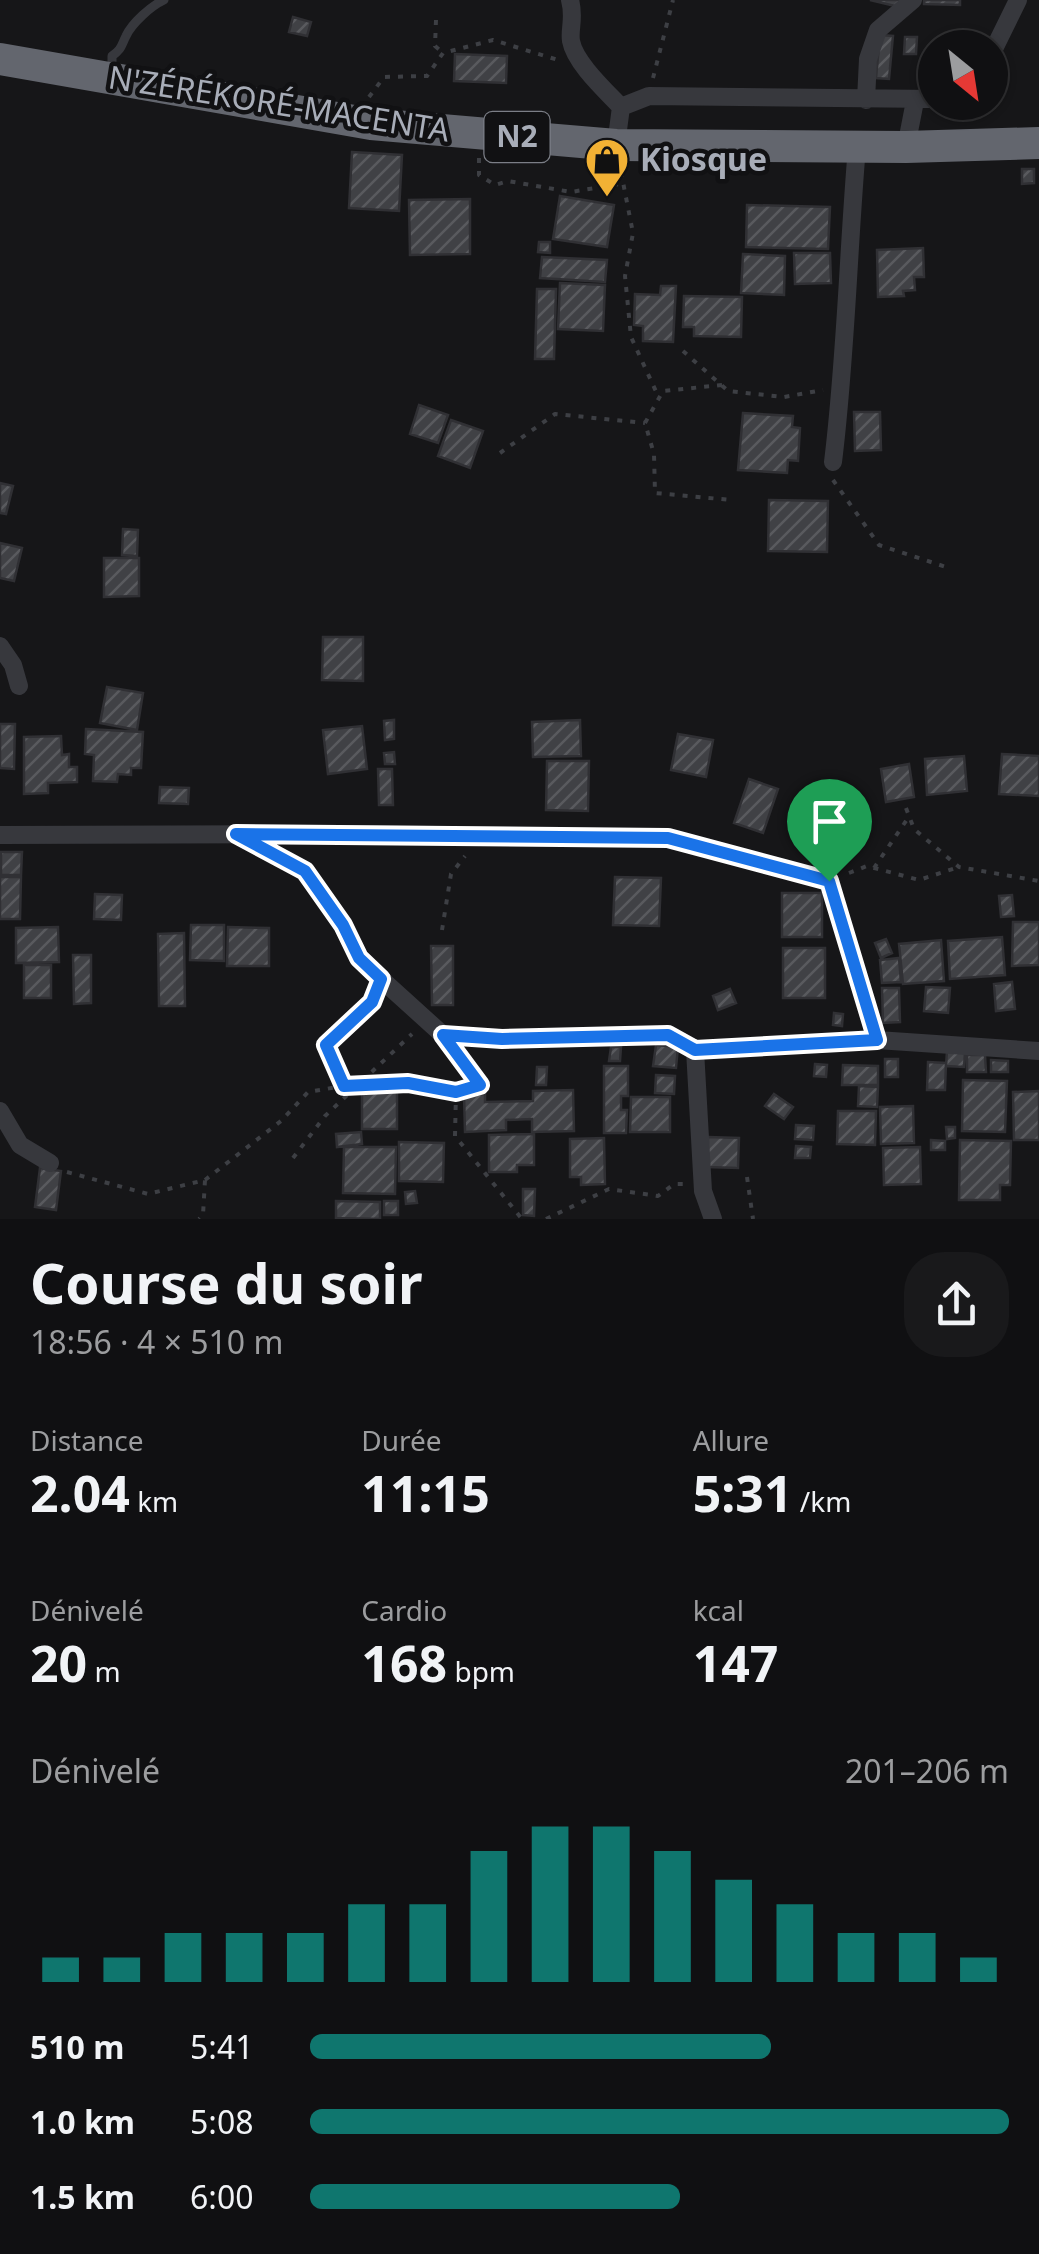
<!DOCTYPE html>
<html lang="fr">
<meta charset="utf-8">
<style>
:root{--surface:#101012;--page:#19191b;--text:#f1f3f6;--muted:#9c9d9f;--line:#303032;--accent:#0f766e}
body{margin:0;font-family:"Noto Sans",sans-serif;background:var(--page);color:var(--text);height:100vh;display:flex;flex-direction:column;font-size:38px;white-space:nowrap}
*{box-sizing:border-box;margin:0}
p{font-size:32px;color:var(--muted)}
.icon{flex:none;width:55px;height:55px;fill:none;stroke:currentColor;stroke-width:2;stroke-linecap:round;stroke-linejoin:round}
.map{position:relative;height:1219px;overflow:hidden}
.drawer{display:flex;flex-direction:column;background:var(--surface);flex:1}
.drawer>*{flex:none}
.needle{width:65px;rotate:150deg}
.fabs{position:absolute;left:918px;top:30px;display:grid;gap:20px}
.fabs a{display:grid;place-items:center;width:90px;height:90px;border-radius:50%;background:var(--surface);box-shadow:0 2px 8px #0004,0 0 0 2px var(--line);font-size:50px}
.pin{position:absolute;display:grid;place-items:center;width:85px;height:85px;color:#fff;margin:-102px -42px;border-radius:50% 50% 50% 0;rotate:-45deg;box-shadow:0 0 10px #0007}
.pin .icon{rotate:45deg}
.round{display:grid;place-items:center;flex:none;width:105px;height:105px;border-radius:40px;background:var(--page)}
.summary{display:flex;align-items:center;justify-content:space-between;height:170px;padding:0 30px}
h1{font-size:55px;font-weight:700;line-height:75px}
.figures{display:grid;grid-template-columns:repeat(3,1fr);gap:15px;height:170px;padding:10px 30px}
.figures div{display:grid;align-content:center}
.figures b{font-size:50px;font-weight:700}
.figures small{font-size:28px;font-weight:400}
.figures p{font-size:28px}
.chart{height:280px;padding:20px 30px}
.chart p{display:flex;justify-content:space-between}
.chart svg{width:100%;height:180px;margin-top:10px;stroke:var(--accent);stroke-width:6}
ul{padding:0 30px;list-style:none;font-size:32px}
li{display:grid;grid-template-columns:160px 120px 1fr;align-items:center;height:75px}
li i{height:25px;border-radius:12px;background:var(--accent)}
.map>svg:first-child{display:block}
</style>
<div class="map">
<svg width="1039" height="1219" viewBox="0 0 1039 1219">
<defs>
<pattern id="building-hatch" width="6" height="6" patternUnits="userSpaceOnUse" patternTransform="scale(2.5)"><rect width="6" height="6" fill="#404145"/><path d="M-1 1l2-2M0 6l6-6M5 7l2-2" fill="none" stroke="#595a5e"/></pattern>
</defs>
<rect width="100%" height="100%" fill="#161618"/>
<path fill="url(#building-hatch)" stroke="#303034" stroke-width="2.5" d="M870 0H900L899 7Z
M924 0H960V5L924 4Z
M293 17 311 22 307 36 289 32Z
M880 35 893 36 889 79 876 78Z
M905 37H917L916 54H904Z
M455 54 507 56 506 83 454 81Z
M352 152 402 155 399 211 349 208Z
M1022 169H1034V183L1022 184Z
M560 196 614 205 607 247 553 239Z
M470 199V254L410 255 409 200Z
M747 205 830 207 828 249 746 247Z
M539 242H550V253L538 252Z
M923 248 924 277H914L915 290 903 291 904 296 878 297 877 250Z
M794 253H830L831 283 795 284Z
M743 254 785 256 784 295 741 293Z
M542 257 607 260 605 282 540 278Z
M560 283 605 285 603 331 558 329Z
M661 286H676L673 342 643 341V326L634 325 635 294 660 295Z
M537 289H556L554 359H535Z
M684 296 742 297 741 337 694 336V327H683Z
M419 405 448 415 438 443 410 434Z
M854 412H880L881 450 855 451Z
M743 413 793 416 792 427 800 428 798 461 788 460 787 473 738 470Z
M451 420 483 431 470 468 438 456Z
M0 483 13 486 6 514 0 513Z
M769 500 828 501 827 552 768 551Z
M123 529 138 530 137 556 122 555Z
M0 543 22 548 14 581 0 578Z
M104 558H139V596L104 597Z
M323 637H363V681L322 680Z
M107 687 143 693 137 730 100 723Z
M394 720V739L385 740 384 721Z
M580 720 581 756 533 757 532 722Z
M0 724H15L14 769 0 768Z
M362 726 367 769 328 774 323 730Z
M86 729 143 732 141 768H131V775L118 774 117 782 93 781 94 755 85 754Z
M678 734 713 740 706 777 671 770Z
M61 736 62 755 69 754V767H77V782L48 783V793L24 794V737Z
M394 752 395 764H385L384 753Z
M1002 754 1039 756V796L999 794Z
M964 756 967 791 927 795 925 759Z
M547 761H589L588 811 546 810Z
M909 764 914 797 886 802 881 769Z
M378 769H392L393 805H379Z
M749 779 778 789 763 833 734 823Z
M160 787 189 788 188 804 159 803Z
M1 852H22L21 875H1Z
M0 877H21L20 919H0Z
M615 877 661 878 659 926 613 925Z
M782 893H822V937H782Z
M95 894 122 895 121 920 94 919Z
M1012 895 1014 916 1001 917 999 896Z
M1013 922H1039V965L1012 966Z
M191 925H224V961L190 960Z
M58 927 59 962 16 963V928Z
M228 927 269 928V966H227Z
M184 933 185 1006H159L158 934Z
M1002 937 1005 975 950 979 948 941Z
M886 939 892 953 881 958 875 943Z
M941 940 944 981 903 984 899 944Z
M431 946H453V1005H432Z
M783 948H825V998H783Z
M73 955H91V1003L74 1004Z
M899 958 901 982 882 983 880 960Z
M24 965H51V998H24Z
M1012 982 1015 1009 996 1011 994 984Z
M926 987 950 988 948 1013 924 1011Z
M882 988H899L900 1022 883 1023Z
M730 989 736 1003 718 1010 713 996Z
M834 1013 843 1014 842 1026 833 1025Z
M656 1045 678 1047 676 1068 653 1066Z
M611 1047H621L620 1061H609Z
M947 1051 965 1053 964 1067 946 1066Z
M967 1055H985L986 1072H967Z
M885 1059H898V1077H885Z
M991 1060 1008 1061V1072H991Z
M928 1062 946 1063 945 1090H927Z
M815 1064 827 1065 826 1077 814 1076Z
M843 1065 878 1066V1085H842Z
M604 1066H628V1096H621V1110H627L626 1133H604Z
M537 1067H547L546 1085H536Z
M656 1075 675 1076 674 1094 655 1093Z
M963 1080 1007 1081 1005 1132 962 1131Z
M859 1086 878 1087 877 1107 858 1106Z
M362 1089H397V1129H362Z
M573 1090 574 1131 532 1132V1119L506 1120V1130L465 1132 464 1095 485 1094V1102L533 1101V1091Z
M1039 1091V1140H1014L1013 1092Z
M774 1094 793 1107 784 1119 765 1106Z
M631 1097H670V1132H630Z
M913 1106 914 1143 881 1144 880 1107Z
M838 1111H876L875 1145 837 1144Z
M796 1125 814 1126 813 1140 795 1139Z
M946 1127H955V1138L947 1139Z
M361 1132 362 1144 337 1147 336 1134Z
M534 1134V1165H517V1172H489V1135Z
M708 1137 739 1138 738 1168 707 1167Z
M604 1138 605 1184 581 1185V1177H570V1139Z
M931 1140 945 1141V1150H931Z
M960 1140 1011 1141 1010 1185H1000V1200H959Z
M399 1142 444 1143 443 1182 399 1181Z
M796 1146 811 1147 810 1158H795Z
M344 1147H396L395 1194 343 1193Z
M920 1147 921 1184 884 1185 883 1148Z
M40 1168 61 1171 56 1210 35 1207Z
M523 1189H535L534 1216 523 1215Z
M415 1191 417 1203 406 1204 405 1192Z
M336 1201 380 1202V1219L336 1218Z
M384 1201H398V1215H384Z"/>
<g fill="none" stroke-linecap="round" stroke-linejoin="round">
<path stroke="#3d3f44" stroke-width="4" stroke-dasharray="5 8" stroke-linecap="butt" d="M436 20 435 46 443 53
M653 78 673 0
M369 97 384 77 427 76 443 53 493 40 558 60
M479 158V175L495 185 508 181 571 192 625 183
M621 172 633 233 625 276 631 337 659 398
M683 351 728 391 784 397 823 390
M722 385 663 391 645 423 654 454 655 493 731 500
M500 453 555 414 645 423
M833 480 879 545 946 567
M906 808 914 829 959 867 1039 881
M874 868 908 818
M849 873 867 866 919 880 959 867
M442 930 451 874 465 856
M344 1086 326 1045 373 999
M456 1092 455 1136 522 1219
M293 1158 325 1116 412 1034
M67 1172 148 1194 205 1180 203 1215 199 1219
M747 1177 753 1219
M205 1180 281 1121 308 1092 355 1084 408 1083 460 1091
M546 1219 609 1189 658 1196 674 1184H683"/>
<path stroke="#37383d" stroke-width="9" d="M112 73V56C122 49 121 46 126 36 132 23 151 6 164 0"/>
<path stroke="#37383d" stroke-width="18" d="M570 0C575 18 569 29 571 41 575 63 606 91 621 107
M990 57 1018 0
M866 100 868 59 878 30 913 0
M616 145 621 107 649 96 935 99
M906 147 915 101
M833 462C846 357 848 252 857 147
M0 646 13 665 19 686
M0 835 367 834 669 838 829 881 877 1040 695 1050 703 1191 713 1219
M241 837 305 871 343 925 359 959 443 1035 480 1085
M443 1035 501 1039 668 1035 695 1050
M877 1040 1039 1051
M0 1111 20 1145 50 1163"/>
<path stroke="#63666e" stroke-width="32" d="M0 59 371 124 616 145 906 147 1039 143"/>
</g>
<g fill="none" stroke-linecap="round" stroke-linejoin="round">
<defs>
<path id="route" d="M236 834 668 838 829 881 877 1040 695 1050 668 1035 502 1039 443 1035 480 1085 456 1092 408 1083 344 1086 326 1045 372 1002 381 979 359 958 343 925 305 871Z"/>
</defs>
<use href="#route" stroke="#fff" stroke-width="20"/>
<use href="#route" stroke="#1a73e8" stroke-width="12"/>
</g>
<defs>
<symbol id="shop-pin" viewBox="-11 -11 22 30"><path d="M0 17L-7.5 6A9.5 9.5 0 1 1 7.5 6Z" fill="#f2b134" stroke="#111113"/><path d="M-5-2.5h2.3a2.7 3.5 0 0 1 5.4 0H5L5.5 6h-11ZM-1.5-2.5h3a1.5 2.3 0 0 0-3 0Z" fill="#111"/></symbol>
</defs>
<g fill-rule="evenodd">
<use href="#shop-pin" x="582" y="135" width="50" height="68"/>
</g>
<g text-anchor="middle" stroke-width="9" stroke-linejoin="round" paint-order="stroke">
<rect fill="#111113" stroke="#7b7e86" stroke-width="2.5" x="484.5" y="112" width="65" height="50" rx="8"/>
<g font-size="30" font-weight="bold" fill="#a8adb8">
<text x="517" y="147">N2</text>
</g>
<g font-size="32" fill="#a8adb8" stroke="#111113">
<text transform="translate(279 104) rotate(9)" y="11">N'ZÉRÉKORÉ-MACENTA</text>
</g>
<g font-size="32" font-weight="bold" fill="#a8adb8" stroke="#111113" text-anchor="start">
<text x="640" y="171">Kiosque</text>
</g>
</g>
</svg>
<div class="fabs">
<a><svg class="needle" viewBox="-14 -14 28 28"><path d="M0-13l5 13h-10z" fill="#e53935"/><path d="M0 13l5-13h-10z" fill="#9c9d9f"/></svg></a>
</div>
<div class="pin" style="left:829px;top:881px;background:#1e9e55"><svg class="icon" aria-label="arrive" viewBox="0 0 24 24"><path d="M6 21V4h12l-3 4 3 4H6"/></svg></div>
</div>
<section class="drawer">
<div class="summary"><div><h1>Course du soir</h1><p>18:56 · 4 × 510 m</p></div><a class="round"><svg class="icon" aria-label="share" viewBox="0 0 24 24"><path d="M12 15V3M7 8l5-5 5 5M5 13v7h14v-7"/></svg></a></div>
<div class="figures">
<div><p>Distance</p><b>2.04<small> km</small></b></div>
<div><p>Durée</p><b>11:15</b></div>
<div><p>Allure</p><b>5:31<small> /km</small></b></div>
</div>
<div class="figures">
<div><p>Dénivelé</p><b>20<small> m</small></b></div>
<div><p>Cardio</p><b>168<small> bpm</small></b></div>
<div><p>kcal</p><b>147</b></div>
</div>
<div class="chart"><p><span>Dénivelé</span>201–206 m</p>
<svg viewBox="0 0 160 44" preserveAspectRatio="none"><path d="M5 44V38M15 44V38M25 44V32M35 44V32M45 44V32M55 44V25M65 44V25M75 44V12M85 44V6M95 44V6M105 44V12M115 44V19M125 44V25M135 44V32M145 44V32M155 44V38"/></svg>
</div>
<ul>
<li><b>510 m</b>5:41<i style="width:66%"></i></li>
<li><b>1.0 km</b>5:08<i style="width:100%"></i></li>
<li><b>1.5 km</b>6:00<i style="width:53%"></i></li>
</ul>
</section>
